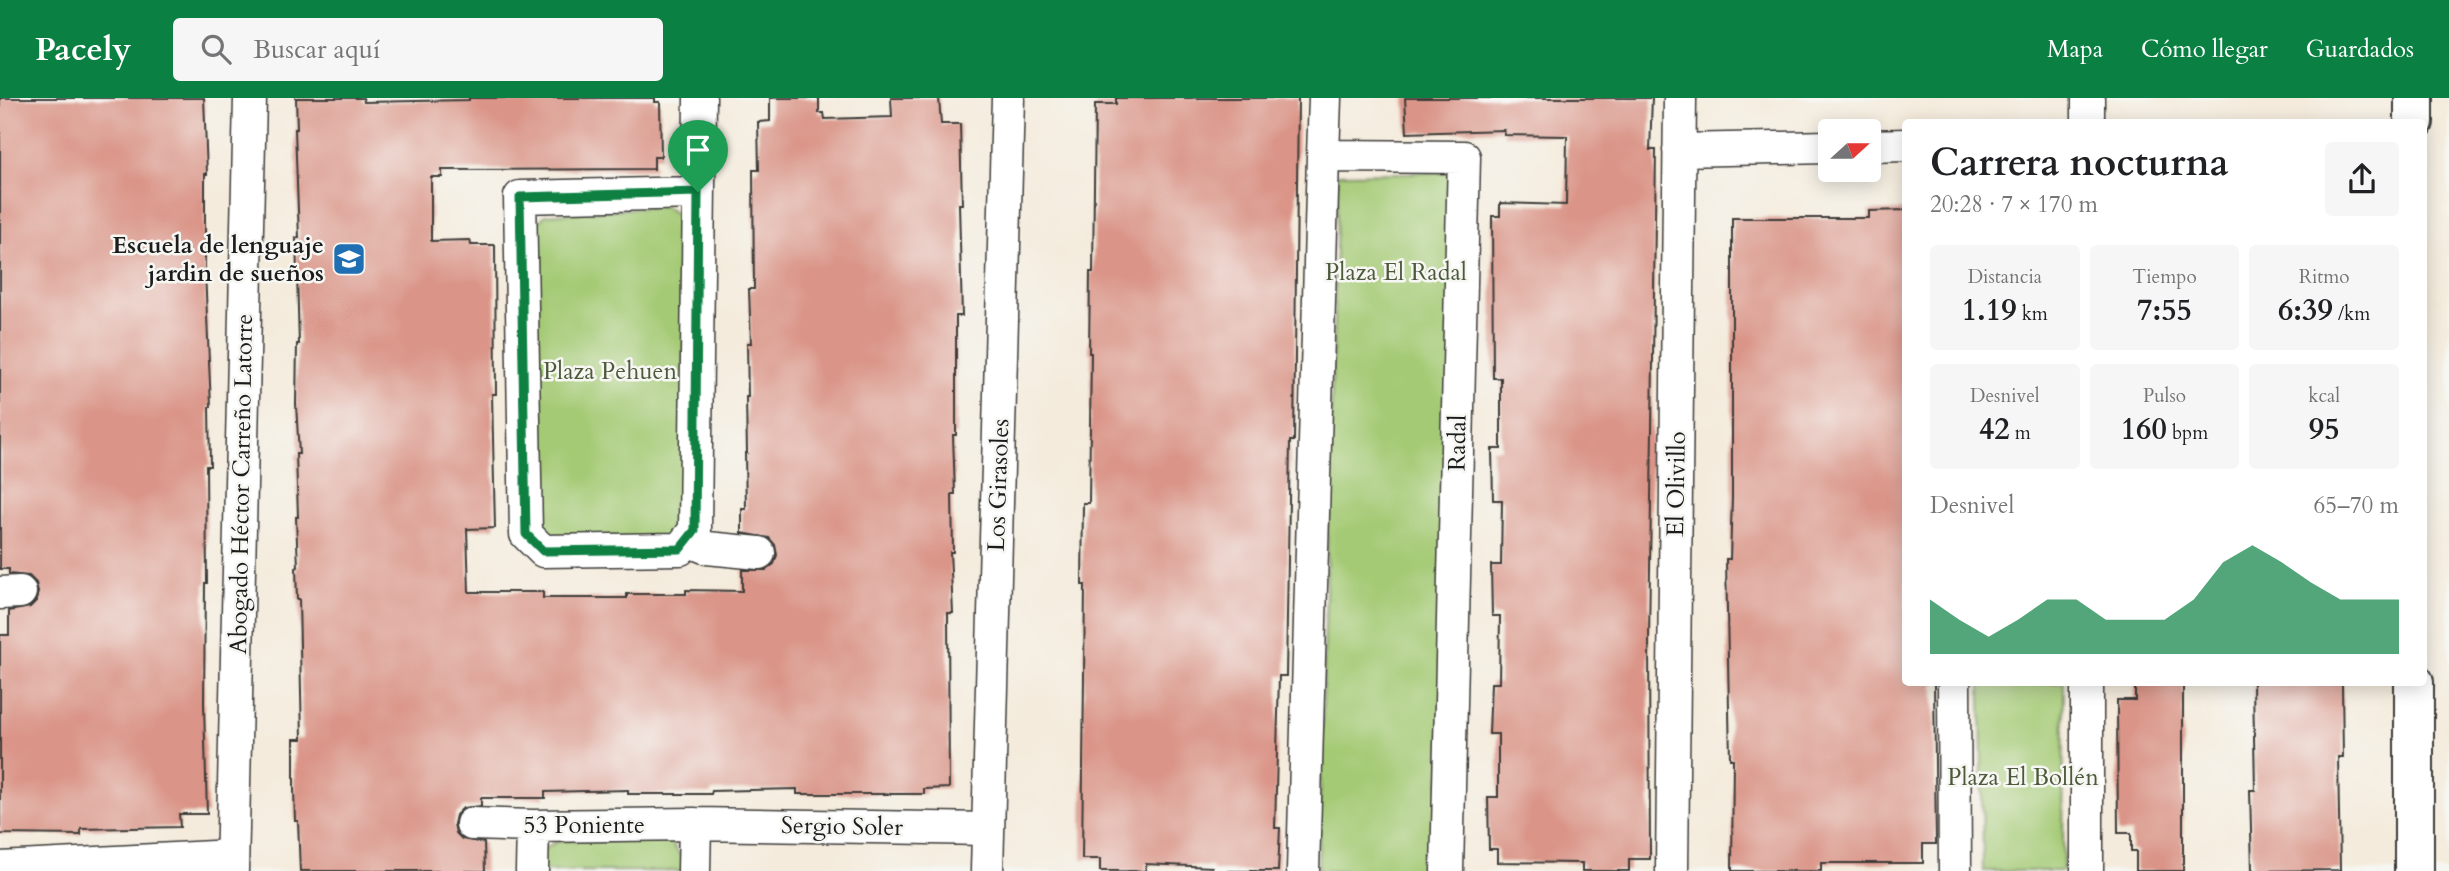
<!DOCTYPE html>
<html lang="es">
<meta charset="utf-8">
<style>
:root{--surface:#fff;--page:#f6f6f6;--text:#202124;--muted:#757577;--accent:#0b8043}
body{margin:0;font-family:Cardo,serif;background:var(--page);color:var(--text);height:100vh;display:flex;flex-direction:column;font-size:26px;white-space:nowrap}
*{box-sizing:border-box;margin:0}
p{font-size:23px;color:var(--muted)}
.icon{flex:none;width:38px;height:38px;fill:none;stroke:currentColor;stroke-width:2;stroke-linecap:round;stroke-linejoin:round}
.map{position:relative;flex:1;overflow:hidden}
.side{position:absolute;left:1902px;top:21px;width:525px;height:567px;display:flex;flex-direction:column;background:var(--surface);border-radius:7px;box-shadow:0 4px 18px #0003}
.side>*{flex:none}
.needle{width:46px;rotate:69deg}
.fabs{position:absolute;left:1818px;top:21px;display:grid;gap:14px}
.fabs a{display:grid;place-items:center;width:63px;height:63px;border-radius:7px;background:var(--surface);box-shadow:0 4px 18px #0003;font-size:35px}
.pin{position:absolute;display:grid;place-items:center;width:60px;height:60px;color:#fff;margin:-72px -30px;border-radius:50% 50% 50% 0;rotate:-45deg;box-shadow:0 0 7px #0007}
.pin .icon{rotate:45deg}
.round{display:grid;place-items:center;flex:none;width:74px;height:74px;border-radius:7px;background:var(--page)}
.summary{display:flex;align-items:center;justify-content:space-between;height:119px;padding:0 28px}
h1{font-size:38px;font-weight:600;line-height:52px}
.figures{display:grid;grid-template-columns:repeat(3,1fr);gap:10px;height:119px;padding:7px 28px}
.figures div{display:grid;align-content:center;border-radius:7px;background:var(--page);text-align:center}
.figures b{font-size:30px;font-weight:600}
.figures small{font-size:19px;font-weight:400}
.figures p{font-size:19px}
.chart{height:196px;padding:14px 28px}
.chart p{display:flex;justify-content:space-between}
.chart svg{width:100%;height:126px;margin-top:7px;fill:var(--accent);opacity:.7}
header{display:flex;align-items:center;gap:42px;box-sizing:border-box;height:98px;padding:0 35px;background:var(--accent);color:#fff}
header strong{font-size:33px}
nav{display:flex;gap:38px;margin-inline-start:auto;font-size:24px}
.search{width:490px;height:63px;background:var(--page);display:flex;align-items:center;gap:18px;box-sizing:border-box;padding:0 24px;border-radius:7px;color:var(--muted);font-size:26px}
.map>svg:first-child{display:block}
</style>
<header>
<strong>Pacely</strong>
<div class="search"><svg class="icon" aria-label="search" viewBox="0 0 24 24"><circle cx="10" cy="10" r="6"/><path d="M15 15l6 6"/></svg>Buscar aquí</div>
<nav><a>Mapa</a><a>Cómo llegar</a><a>Guardados</a></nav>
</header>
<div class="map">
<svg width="2449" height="773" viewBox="0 0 2449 773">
<rect width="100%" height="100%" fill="#f6f6f2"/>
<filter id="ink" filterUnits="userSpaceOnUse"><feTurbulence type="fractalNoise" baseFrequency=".0143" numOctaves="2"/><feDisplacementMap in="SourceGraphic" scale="14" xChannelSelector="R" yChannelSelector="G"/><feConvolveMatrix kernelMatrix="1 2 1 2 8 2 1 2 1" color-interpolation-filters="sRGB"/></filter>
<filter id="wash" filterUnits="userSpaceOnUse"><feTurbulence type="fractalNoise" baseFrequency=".00686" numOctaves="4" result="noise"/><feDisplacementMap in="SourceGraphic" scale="28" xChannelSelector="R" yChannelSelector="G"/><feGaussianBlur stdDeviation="1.57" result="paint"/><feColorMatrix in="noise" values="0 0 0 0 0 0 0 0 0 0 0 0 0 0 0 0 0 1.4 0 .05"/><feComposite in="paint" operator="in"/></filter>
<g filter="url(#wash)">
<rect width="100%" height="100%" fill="#f4ebdc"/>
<path fill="#a4ca74" stroke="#607348" stroke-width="2" d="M1460 74 1437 773H1318L1338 76Z
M665 108 685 123V418L668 441 554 443 536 428 535 129 545 117Z
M1981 585H2064L2063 773H1983Z
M670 742 683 762V773H541V752L558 743Z"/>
<g id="blocks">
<path fill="#da9588" d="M0 0H204L207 76H205V173L211 309H209L210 368H206L207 485H205L204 607 207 716H179L180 729 81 731V737L0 736V537H9V513L30 509 36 503 38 494 36 485 29 478 9 476V471H0Z
M296 0H363L364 4 469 2V0H655V4H660L661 59H654V71L442 72V79H431V143L470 142 471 147H495L496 296H492L495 430 467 431 469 494H543V500H627V496H686V492L742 493V472H766L774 466 777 457 775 447 769 440 742 435V411H746L745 355H747L746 299H748L747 245H751L749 191H754L753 72H759L758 24 770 23V0H819V15H824L825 21 892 19 891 0H939L941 26H960L962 106H959L962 218H956V337H953L955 396H952L953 454H950L953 515H948L949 690 924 691V696H797V691L712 693 711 696H628V692L545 694V700H481V708L463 710 456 717 454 726 456 735 462 741 484 745 485 773H300L298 723H295L294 692V641H302L299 501H297L296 470 298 469 296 419H298L296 356H299L296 306 297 246H299L296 140H299L295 31H297Z
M1116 0H1298L1294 343H1290L1286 578H1279L1275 730H1280L1278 773H1212V769L1146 766V773H1100V761H1082L1085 487H1082L1083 405H1089L1091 255H1089L1090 174H1093L1095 6H1116Z
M1405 0H1652L1650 52H1656L1649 540 1650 761H1629V773H1582V765L1497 764V751H1489L1488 699H1498V636H1489L1491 585H1499L1500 518H1492L1491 467H1501L1502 402H1493L1492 351H1501V280H1493L1492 118H1500V105L1566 107 1567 38 1504 37V32L1407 35Z
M1906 112V584H1934L1936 746H1923V765H1821V773H1732L1733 661H1730L1726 461H1730L1732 400V120H1869V113Z
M2135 584H2183V773H2136V753H2131V735H2118L2117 602H2135Z
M2253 584H2342L2343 659H2338L2340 772 2252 773 2250 692H2255Z"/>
</g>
</g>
<g filter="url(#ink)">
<use href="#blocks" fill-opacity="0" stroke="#3c3b39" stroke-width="2"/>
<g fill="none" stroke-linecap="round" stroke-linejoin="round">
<defs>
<path id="minor" d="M2088 24V0
M1869 48 1906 47
M1679 52 1830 49
M1323 58 1325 0
M698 95 520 99 526 436 543 453 680 451 695 432 700 0
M687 442 707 450 759 455
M0 495 20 494
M1954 584 1955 773
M472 726 533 728 695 726 988 731
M0 770 232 758
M232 773 250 0
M532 773 533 728
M694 773 695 726
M987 773 1008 0
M1303 773 1323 58 1464 59 1447 773
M1672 773 1680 0
M2087 773V584"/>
<path id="tertiary" d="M2414 0V24
M2414 584V773"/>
</defs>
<use href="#minor" stroke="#3c3b39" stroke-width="35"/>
<use href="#tertiary" stroke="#3c3b39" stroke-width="42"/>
<use href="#minor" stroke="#fff" stroke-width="32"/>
<use href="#tertiary" stroke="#fff" stroke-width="38"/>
</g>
</g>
<g fill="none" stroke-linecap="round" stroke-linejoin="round" filter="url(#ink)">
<defs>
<path id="route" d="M698 94 695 432 680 451 543 453 526 436 520 99Z"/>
</defs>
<use href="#route" stroke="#fff" stroke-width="14"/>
<use href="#route" stroke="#0b8043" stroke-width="9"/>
</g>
<defs>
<symbol id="school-square" viewBox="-11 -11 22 22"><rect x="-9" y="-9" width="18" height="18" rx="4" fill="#1f6fb2" stroke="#f6f6f2"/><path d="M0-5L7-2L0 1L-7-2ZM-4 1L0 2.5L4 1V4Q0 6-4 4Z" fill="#fff"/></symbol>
</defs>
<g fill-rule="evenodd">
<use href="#school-square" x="330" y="142" width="38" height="38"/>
</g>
<g text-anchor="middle" stroke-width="5" stroke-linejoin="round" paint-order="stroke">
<g font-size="24" font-weight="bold" fill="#1c1c1c" stroke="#f6f6f2" text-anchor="end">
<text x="324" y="155">Escuela de lenguaje<tspan x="324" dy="28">jardin de sueños</tspan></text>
</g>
<g font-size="24" fill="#4c593b" stroke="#f6f6f2">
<text x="1396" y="182">Plaza El Radal</text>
<text x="610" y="281">Plaza Pehuen</text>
<text x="2023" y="687">Plaza El Bollén</text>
</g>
<g font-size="24" fill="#1c1c1c" stroke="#f6f6f2">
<text transform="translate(1457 345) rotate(-89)" y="8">Radal</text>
<text transform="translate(241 386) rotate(-89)" y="8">Abogado Héctor Carreño Latorre</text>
<text transform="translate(1676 386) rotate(-89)" y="8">El Olivillo</text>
<text transform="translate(998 387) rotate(-88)" y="8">Los Girasoles</text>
<text x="584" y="735">53 Poniente</text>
<text transform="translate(842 728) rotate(1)" y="8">Sergio Soler</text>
</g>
</g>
</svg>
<div class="fabs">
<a><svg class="needle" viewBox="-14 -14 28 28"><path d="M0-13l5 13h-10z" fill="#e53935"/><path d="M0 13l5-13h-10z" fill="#757577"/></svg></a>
</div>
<div class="pin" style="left:698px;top:94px;background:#1e9e55"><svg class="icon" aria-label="arrive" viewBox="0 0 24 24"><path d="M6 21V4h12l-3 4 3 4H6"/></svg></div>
<section class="side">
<div class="summary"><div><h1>Carrera nocturna</h1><p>20:28 · 7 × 170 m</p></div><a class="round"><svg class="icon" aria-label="share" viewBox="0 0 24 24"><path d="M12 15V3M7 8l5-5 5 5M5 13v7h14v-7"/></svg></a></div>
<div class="figures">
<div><p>Distancia</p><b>1.19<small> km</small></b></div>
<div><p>Tiempo</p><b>7:55</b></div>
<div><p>Ritmo</p><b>6:39<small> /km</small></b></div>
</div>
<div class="figures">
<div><p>Desnivel</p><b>42<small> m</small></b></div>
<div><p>Pulso</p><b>160<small> bpm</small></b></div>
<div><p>kcal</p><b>95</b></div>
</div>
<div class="chart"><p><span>Desnivel</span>65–70 m</p>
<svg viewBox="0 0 160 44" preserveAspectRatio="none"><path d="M0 44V25L10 32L20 38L30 32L40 25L50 25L60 32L70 32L80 32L90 25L100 12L110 6L120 12L130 19L140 25L150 25L160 25V44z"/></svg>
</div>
</section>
</div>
